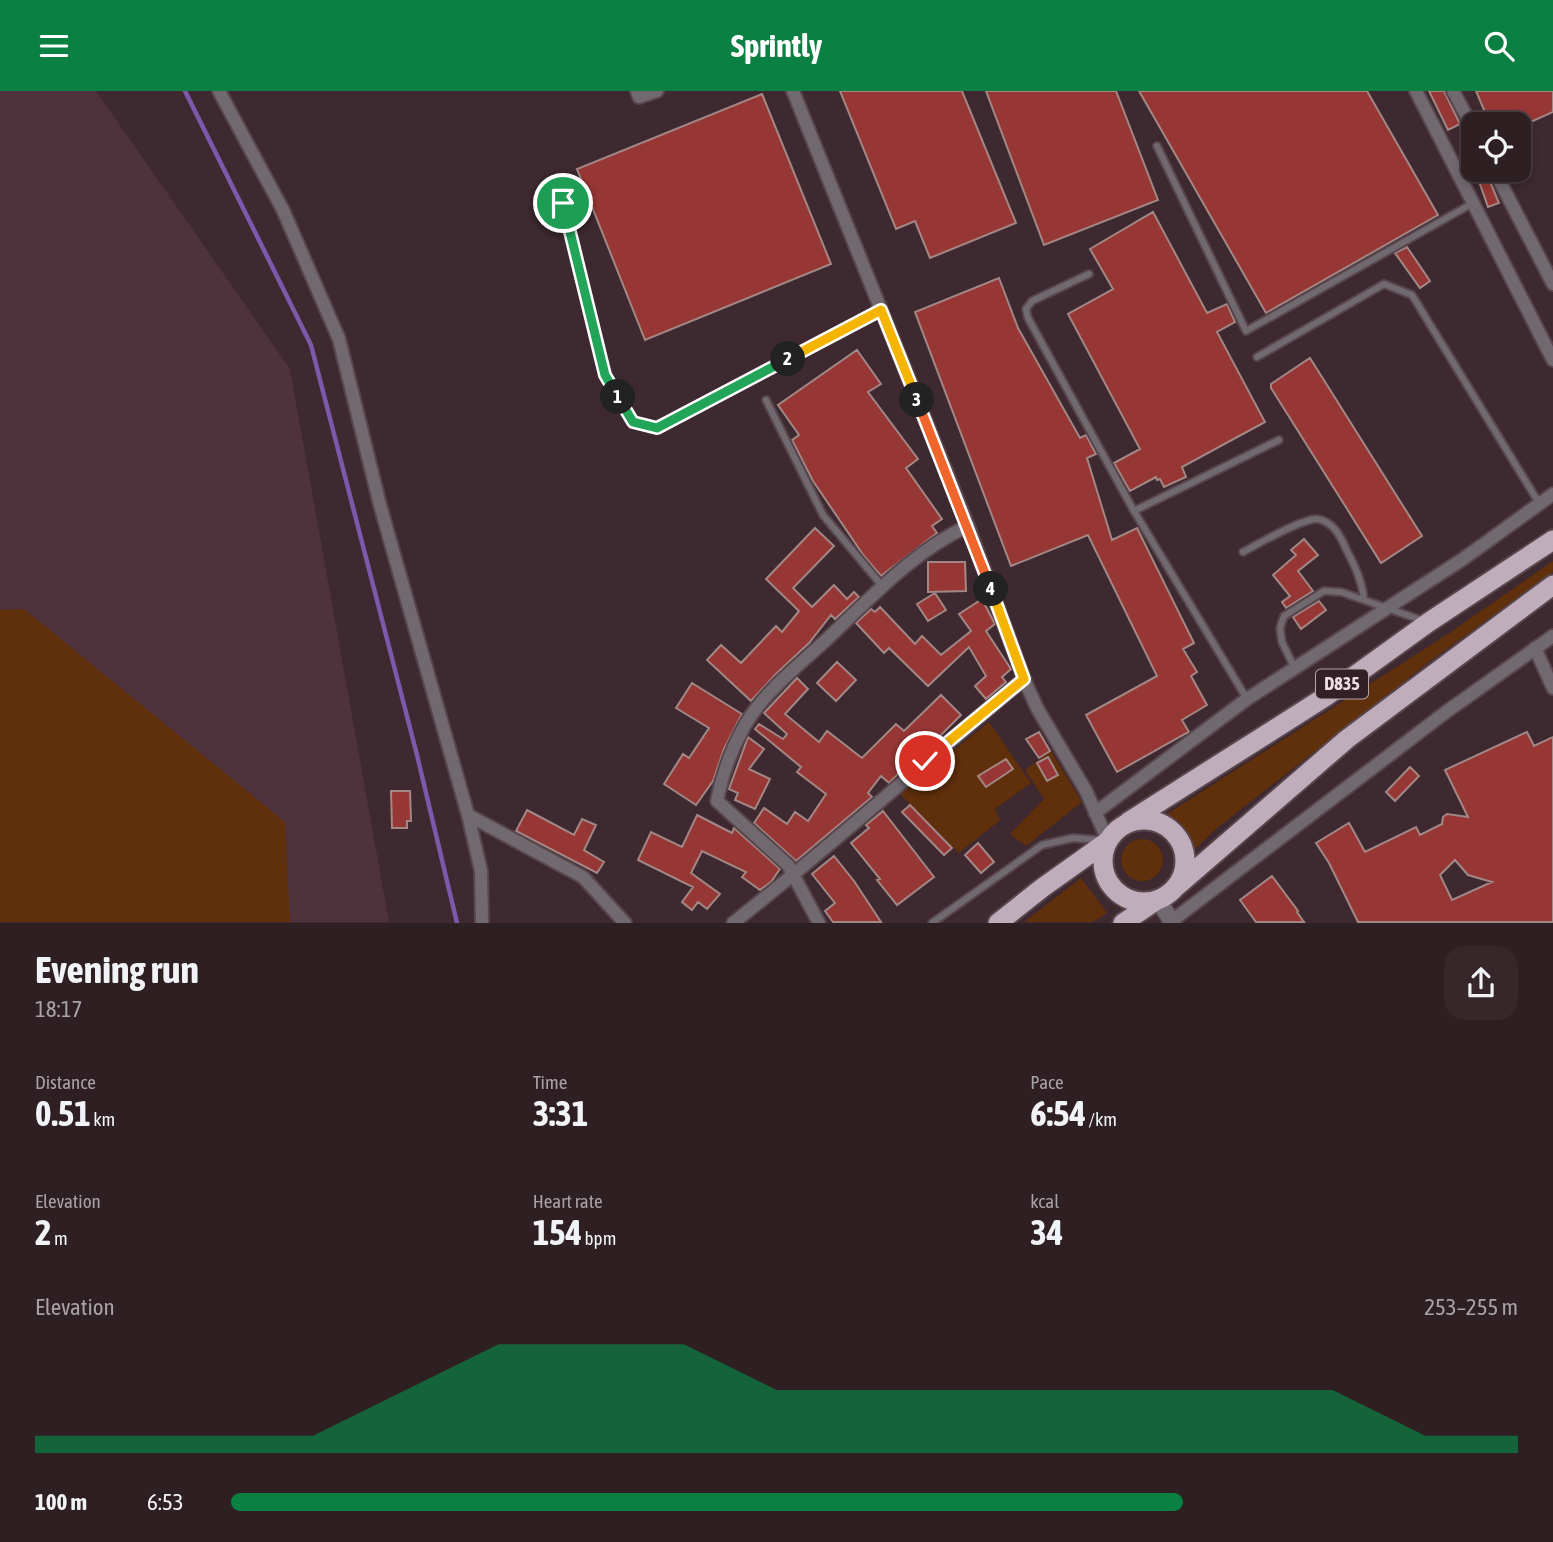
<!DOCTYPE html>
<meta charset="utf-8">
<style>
:root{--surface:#2e1f23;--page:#36272b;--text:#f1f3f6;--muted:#a7a2a6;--line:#493d41;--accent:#0b8043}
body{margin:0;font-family:"Asap Condensed",sans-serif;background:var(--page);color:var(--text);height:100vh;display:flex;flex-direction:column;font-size:26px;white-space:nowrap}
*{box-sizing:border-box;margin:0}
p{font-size:23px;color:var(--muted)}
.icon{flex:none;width:38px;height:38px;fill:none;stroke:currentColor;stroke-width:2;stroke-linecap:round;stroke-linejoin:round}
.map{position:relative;height:832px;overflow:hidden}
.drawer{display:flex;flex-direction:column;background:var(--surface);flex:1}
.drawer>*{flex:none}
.controls{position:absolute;left:1461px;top:21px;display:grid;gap:14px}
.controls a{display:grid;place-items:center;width:70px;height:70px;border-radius:14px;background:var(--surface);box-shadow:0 4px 10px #0003,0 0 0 2px var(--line);font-size:35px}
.pin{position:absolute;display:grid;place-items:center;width:60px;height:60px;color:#fff;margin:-30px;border:4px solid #fff;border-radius:50%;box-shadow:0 2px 7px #0007}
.km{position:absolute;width:35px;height:35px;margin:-18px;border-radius:50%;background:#222;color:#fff;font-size:19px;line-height:35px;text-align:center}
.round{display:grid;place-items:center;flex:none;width:74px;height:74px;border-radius:21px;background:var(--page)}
.overview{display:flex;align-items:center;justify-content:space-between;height:119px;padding:0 35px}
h1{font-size:38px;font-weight:700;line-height:52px}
.metrics{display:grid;grid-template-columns:repeat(3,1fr);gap:10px;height:119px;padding:7px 35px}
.metrics div{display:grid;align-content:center}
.metrics b{font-size:35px;font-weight:700}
.metrics small{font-size:19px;font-weight:400}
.metrics p{font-size:19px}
.chart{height:196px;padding:14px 35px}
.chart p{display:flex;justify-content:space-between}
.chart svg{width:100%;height:126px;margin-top:7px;fill:var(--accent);opacity:.7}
ul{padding:0 35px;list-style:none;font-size:23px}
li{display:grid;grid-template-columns:112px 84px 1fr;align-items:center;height:52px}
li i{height:18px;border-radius:9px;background:var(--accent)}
header{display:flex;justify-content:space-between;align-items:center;height:91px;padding:0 35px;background:var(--accent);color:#fff;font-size:32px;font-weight:700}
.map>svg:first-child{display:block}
</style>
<header><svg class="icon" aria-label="menu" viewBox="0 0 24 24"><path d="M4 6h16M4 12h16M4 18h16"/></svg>Sprintly<svg class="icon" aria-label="search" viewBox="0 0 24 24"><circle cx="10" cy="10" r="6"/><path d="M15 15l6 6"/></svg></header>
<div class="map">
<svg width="1553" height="832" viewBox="0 0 1553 832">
<rect width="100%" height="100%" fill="#3d292f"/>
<path fill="#4e333c" d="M0 0H96L290 278 389 831H0Z"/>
<path fill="#602f0b" d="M1553 470V481L1434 567 1217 737 1195 758 1167 723 1451 541Z
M24 518 285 731 290 831H0V519Z
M989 631 1031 692 995 718 1000 729 959 762 900 703Z
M1051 660 1082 711 1026 755 1010 743 1044 708 1025 679Z
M1121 769a21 21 0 1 1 42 0a21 21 0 1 1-42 0Z
M1081 787 1107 822 1093 831H1024Z"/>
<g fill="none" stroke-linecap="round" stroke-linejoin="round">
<path stroke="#7e59ab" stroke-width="4.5" d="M185 0 311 254 417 664 457 832"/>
</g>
<path fill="#973735" stroke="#a28785" stroke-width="2" fill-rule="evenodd" d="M840 0H962L1016 132 930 167 915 130 896 138Z
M986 0H1116L1158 109 1044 154Z
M1139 0H1367L1438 124 1266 222Z
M1429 0H1444L1460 33 1448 39Z
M1476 0H1553V21L1519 36V33H1490Z
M762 3 831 173 645 249 577 78Z
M1475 79H1485L1499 112 1488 116Z
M1153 121 1207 222 1227 213 1235 231 1217 241 1265 331 1182 376 1186 386 1164 396 1160 388 1157 389 1156 386 1130 400 1114 372 1140 358 1068 223 1113 198 1090 158Z
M1407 156 1430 190 1420 197 1395 162Z
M999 187 1018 237 1080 347 1086 344 1096 363 1087 367 1112 449 1137 437 1194 552 1183 558 1197 581 1191 585 1207 614 1182 629 1189 641 1185 643 1117 681 1086 624 1157 585 1088 444 1011 475 915 221Z
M857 259 881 293 868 301 918 368 906 377 942 428 932 435 937 442 881 485 864 465 813 390 792 349 799 344 778 314Z
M1310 267 1422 445 1381 472 1271 297V293Z
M815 437 834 455 793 497 812 516 834 494 847 508 854 501 859 506 835 528 831 524 809 552 776 583 751 610 707 569 721 554 741 572 776 535 782 541 799 520 766 488Z
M1304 448 1318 464 1298 480 1313 500 1286 517 1282 511 1290 505 1273 484 1296 464 1291 459Z
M928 471H965L966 500 928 501Z
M935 502 946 519 928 530 917 513Z
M979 510H983L995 533 986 540 1011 578 1002 586 1006 591 986 608 975 595 986 585 969 556 928 595 889 557 884 562 856 532 871 518 875 521 880 516 915 553 922 545 941 564 971 540 959 523Z
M1319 510 1326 519 1301 538 1293 526Z
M837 571 856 589 836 610 817 592Z
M797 587 808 598 785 623 819 651 827 640 862 667 896 633 904 640 941 604 961 624 931 654 925 649 904 673 906 675 889 692 881 685 868 702 872 706 796 770 754 732 764 717 787 733 795 721 808 730 826 703 797 681 801 676 755 638 759 633 783 648 787 643 764 622Z
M692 592 742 623 724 658 713 690 696 714 664 693 683 663 689 667 709 637 676 617Z
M1039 641 1050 660 1039 667 1026 648Z
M1527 641 1534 655 1553 646V831H1358L1329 772 1316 752 1349 732 1365 761 1416 736 1420 744 1442 733 1443 726 1447 723 1468 726 1445 679ZM1455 769 1468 784 1492 791 1452 809 1440 784Z
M748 646 764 658 749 678 770 688 755 718 735 709 738 702 729 698Z
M1048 666 1058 684 1047 690 1037 672Z
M1006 668 1013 678 986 696 978 685Z
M1410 676 1419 685 1395 710 1386 701Z
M391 700H410L411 730H407V737H392Z
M910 714 952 757 944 764 902 721Z
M527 719 574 744 582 728 596 734 584 759 604 771 597 782 516 740Z
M883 720 934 786 897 814 877 789 880 788 851 752 869 737 866 734Z
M697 724 732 742 734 737 780 778 771 791 760 799 742 786 746 781 702 760 691 782 720 803 707 818 698 811 692 819 682 811 693 796 638 769 651 741 682 756Z
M978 752 994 771 981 782 965 764Z
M834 765 854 790 881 831H833L825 820 835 812 812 783Z
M1272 785 1298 820 1297 821 1304 831H1256L1240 809Z"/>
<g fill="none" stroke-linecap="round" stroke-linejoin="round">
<defs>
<path id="service" d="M1157 55 1246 240 1473 112
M563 112 605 284 633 331 657 337 881 219
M1089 183 1032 210 1026 218 1028 227 1134 420 1247 608
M1257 266 1384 193 1412 204 1539 412
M766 309 823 424 883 496
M1134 420 1279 349
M1243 461C1258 453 1303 427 1317 428 1333 430 1341 446 1346 458 1355 475 1362 490 1364 509
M1294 576 1282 551 1280 537 1284 525 1324 500 1341 501 1424 530
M932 832 1042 754 1073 747 1099 749"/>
<path id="minor" d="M219 0 283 119 339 248 380 414 468 724 481 780 482 832
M637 0 639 6 657 0
M793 0 968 435 1024 588 1037 617 1086 700 1108 750
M1416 0 1553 269
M1453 0 1474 39
M1494 79 1553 193
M1535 557 1553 597
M1095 722 1247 608 1463 468 1553 403
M468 724 583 786 625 832
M733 832C833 754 926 669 1024 588
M819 832 788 774 717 710C722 684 732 657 745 634 764 601 798 575 826 549 870 508 913 460 968 435
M1169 832 1446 621 1553 545"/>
<path id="tertiary" d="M1158 809 1173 832"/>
<path id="trunk" d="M1103 770a41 41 0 1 1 82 0a41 41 0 1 1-82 0Z
M1128 731 1325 606 1429 531 1553 449
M1177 795 1347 648 1553 494
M998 832 1042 797 1108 750
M1123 832 1157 809"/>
</defs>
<use href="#service" stroke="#59464c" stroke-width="10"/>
<use href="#minor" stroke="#59464c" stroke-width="16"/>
<use href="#tertiary" stroke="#59464c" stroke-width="19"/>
<use href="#trunk" stroke="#59464c" stroke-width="23"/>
<use href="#service" stroke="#716970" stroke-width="6"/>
<use href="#minor" stroke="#716970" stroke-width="12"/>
<use href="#tertiary" stroke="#716970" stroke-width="16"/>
<use href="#trunk" stroke="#bfadbc" stroke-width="19"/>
</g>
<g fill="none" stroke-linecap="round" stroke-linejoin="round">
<defs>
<path id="split-1" d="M563 112 605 284 618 306"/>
<path id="split-2" d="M618 306 633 331 657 337 788 268"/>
<path id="split-3" d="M788 268 881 219 917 309"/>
<path id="split-4" d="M917 309 991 498"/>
<path id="split-5" d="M925 670 1024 588 991 498"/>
</defs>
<use href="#split-1" stroke="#fff" stroke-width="14"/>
<use href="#split-2" stroke="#fff" stroke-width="14"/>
<use href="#split-3" stroke="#fff" stroke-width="14"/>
<use href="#split-4" stroke="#fff" stroke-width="14"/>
<use href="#split-5" stroke="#fff" stroke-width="14"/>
<use href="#split-1" stroke="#22a559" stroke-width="9"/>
<use href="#split-2" stroke="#22a559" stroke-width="9"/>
<use href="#split-3" stroke="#f5b400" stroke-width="9"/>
<use href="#split-4" stroke="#f0652b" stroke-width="9"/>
<use href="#split-5" stroke="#f5b400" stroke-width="9"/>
</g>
<g text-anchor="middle" stroke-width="6" stroke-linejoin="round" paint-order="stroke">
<rect fill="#331f26" stroke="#b5a5aa" stroke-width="2" x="1316" y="578.5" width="52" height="29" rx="5"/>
<g font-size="18" font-weight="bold" fill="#eddfe3">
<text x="1342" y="599">D835</text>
</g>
</g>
</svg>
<div class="controls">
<a><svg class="icon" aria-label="locate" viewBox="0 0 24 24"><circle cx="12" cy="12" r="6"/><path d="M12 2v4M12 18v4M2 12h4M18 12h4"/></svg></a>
</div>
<div class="pin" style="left:563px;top:112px;background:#1e9e55"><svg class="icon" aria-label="arrive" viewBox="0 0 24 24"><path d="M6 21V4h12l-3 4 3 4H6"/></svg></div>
<div class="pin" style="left:925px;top:670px;background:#d93025"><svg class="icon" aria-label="check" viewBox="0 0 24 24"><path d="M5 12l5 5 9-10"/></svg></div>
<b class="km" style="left:618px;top:306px">1</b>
<b class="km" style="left:788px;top:268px">2</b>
<b class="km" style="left:917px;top:309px">3</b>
<b class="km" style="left:991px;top:498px">4</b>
</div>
<section class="drawer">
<div class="overview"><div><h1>Evening run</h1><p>18:17</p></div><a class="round"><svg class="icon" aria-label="share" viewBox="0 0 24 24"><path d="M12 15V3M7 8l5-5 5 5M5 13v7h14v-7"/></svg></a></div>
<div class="metrics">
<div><p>Distance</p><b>0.51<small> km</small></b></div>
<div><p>Time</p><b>3:31</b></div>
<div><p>Pace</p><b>6:54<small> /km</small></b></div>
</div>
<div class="metrics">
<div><p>Elevation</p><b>2<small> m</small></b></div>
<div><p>Heart rate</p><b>154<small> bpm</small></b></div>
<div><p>kcal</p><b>34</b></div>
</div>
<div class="chart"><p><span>Elevation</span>253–255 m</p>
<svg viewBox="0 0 160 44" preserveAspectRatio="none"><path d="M0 44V38L10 38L20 38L30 38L40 22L50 6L60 6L70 6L80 22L90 22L100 22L110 22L120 22L130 22L140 22L150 38L160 38V44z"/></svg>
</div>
<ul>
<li><b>100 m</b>6:53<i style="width:74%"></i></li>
</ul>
</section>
